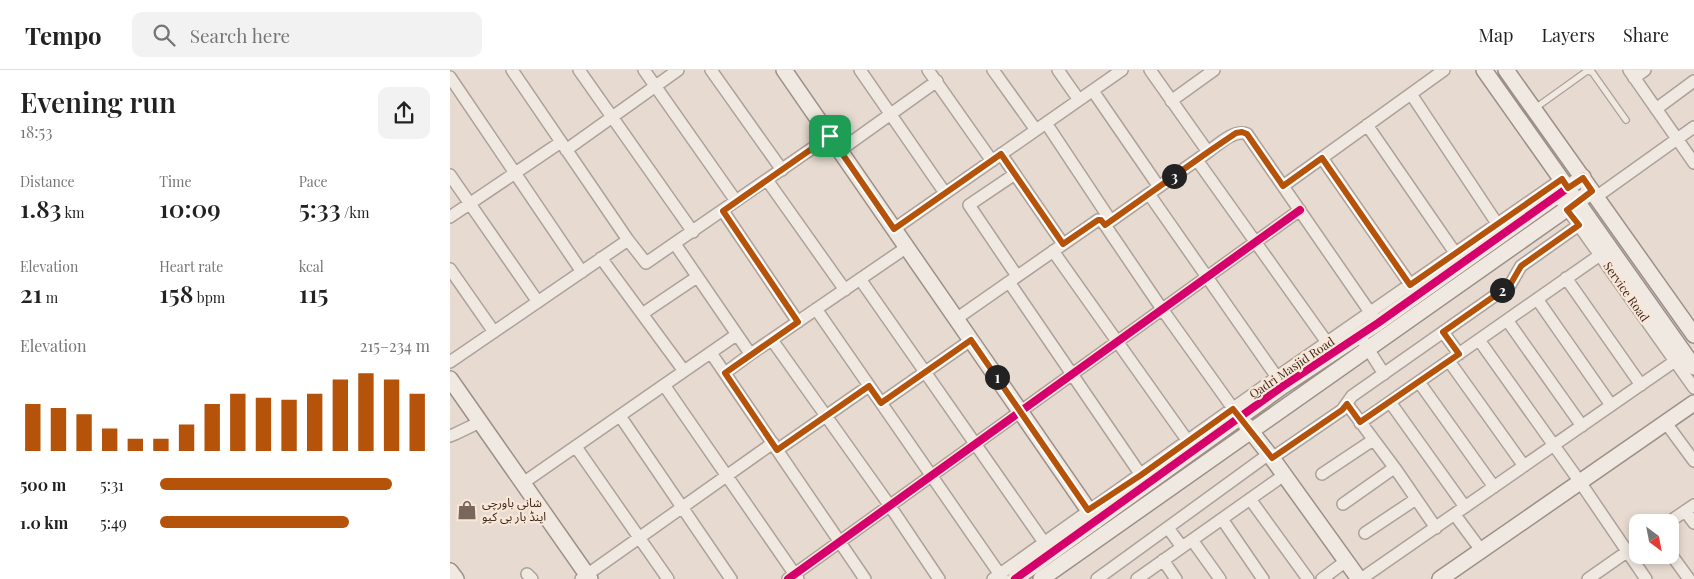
<!DOCTYPE html>
<meta charset="utf-8">
<style>
:root{--surface:#fff;--page:#f2f2f2;--text:#222;--muted:#767676;--line:#e0e0e0;--accent:#b45309}
body{margin:0;font-family:"Playfair Display","Noto Sans Arabic",serif;background:var(--page);color:var(--text);height:100vh;display:flex;flex-direction:column;font-size:19px;white-space:nowrap}
*{box-sizing:border-box;margin:0}
p{font-size:16px;color:var(--muted)}
.icon{flex:none;width:28px;height:28px;fill:none;stroke:currentColor;stroke-width:2;stroke-linecap:round;stroke-linejoin:round}
.map{position:relative;flex:1;overflow:hidden}
.sheet{display:flex;flex-direction:column;background:var(--surface);width:450px}
.sheet>*{flex:none}
.needle{width:32px;rotate:148deg}
.buttons{position:absolute;left:1179px;top:444px;display:grid;gap:10px}
.buttons a{display:grid;place-items:center;width:50px;height:50px;border-radius:10px;background:var(--surface);box-shadow:0 2px 8px #0003;font-size:25px}
.pin{position:absolute;display:grid;place-items:center;width:42px;height:42px;color:#fff;margin:-21px;border-radius:10px;box-shadow:0 2px 8px #0006}
.km{position:absolute;width:25px;height:25px;margin:-12px;border-radius:50%;background:#222;color:#fff;font-size:14px;line-height:25px;text-align:center}
.round{display:grid;place-items:center;flex:none;width:52px;height:52px;border-radius:10px;background:var(--page)}
.head{display:flex;align-items:center;justify-content:space-between;height:85px;padding:0 20px}
h1{font-size:28px;font-weight:600;line-height:38px}
.metrics{display:grid;grid-template-columns:repeat(3,1fr);gap:8px;height:85px;padding:5px 20px}
.metrics div{display:grid;align-content:center}
.metrics b{font-size:25px;font-weight:600}
.metrics small{font-size:14px;font-weight:400}
.metrics p{font-size:14px}
.chart{height:140px;padding:10px 20px}
.chart p{display:flex;justify-content:space-between}
.chart svg{width:100%;height:90px;margin-top:5px;stroke:var(--accent);stroke-width:6}
ul{padding:0 20px;list-style:none;font-size:16px}
li{display:grid;grid-template-columns:80px 60px 1fr;align-items:center;height:38px}
li i{height:12px;border-radius:6px;background:var(--accent)}
header{display:flex;align-items:center;gap:30px;box-sizing:border-box;height:70px;padding:0 25px;background:var(--surface);border-bottom:1px solid var(--line)}
header strong{font-size:24px}
nav{display:flex;gap:28px;margin-inline-start:auto;font-size:18px}
.search{width:350px;height:45px;background:var(--page);display:flex;align-items:center;gap:12px;box-sizing:border-box;padding:0 18px;border-radius:10px;color:var(--muted);font-size:19px}
main{display:flex;flex:1;min-height:0}
.map>svg:first-child{display:block}
</style>
<header>
<strong>Tempo</strong>
<div class="search"><svg class="icon" aria-label="search" viewBox="0 0 24 24"><circle cx="10" cy="10" r="6"/><path d="M15 15l6 6"/></svg>Search here</div>
<nav><a>Map</a><a>Layers</a><a>Share</a></nav>
</header>
<main>
<section class="sheet">
<div class="head"><div><h1>Evening run</h1><p>18:53</p></div><a class="round"><svg class="icon" aria-label="share" viewBox="0 0 24 24"><path d="M12 15V3M7 8l5-5 5 5M5 13v7h14v-7"/></svg></a></div>
<div class="metrics">
<div><p>Distance</p><b>1.83<small> km</small></b></div>
<div><p>Time</p><b>10:09</b></div>
<div><p>Pace</p><b>5:33<small> /km</small></b></div>
</div>
<div class="metrics">
<div><p>Elevation</p><b>21<small> m</small></b></div>
<div><p>Heart rate</p><b>158<small> bpm</small></b></div>
<div><p>kcal</p><b>115</b></div>
</div>
<div class="chart"><p><span>Elevation</span>215–234 m</p>
<svg viewBox="0 0 160 44" preserveAspectRatio="none"><path d="M5 44V21M15 44V23M25 44V26M35 44V33M45 44V38M55 44V38M65 44V31M75 44V21M85 44V16M95 44V18M105 44V19M115 44V16M125 44V9M135 44V6M145 44V9M155 44V16"/></svg>
</div>
<ul>
<li><b>500 m</b>5:31<i style="width:86%"></i></li>
<li><b>1.0 km</b>5:49<i style="width:70%"></i></li>
</ul>
</section>
<div class="map">
<svg width="1244" height="509" viewBox="0 0 1244 509">
<rect width="100%" height="100%" fill="#e7dbd1"/>
<g fill="none" stroke-linecap="round" stroke-linejoin="round">
<defs>
<path id="lane" d="M1084 39 1137 1 1142 2 1176 50"/>
<path id="street" d="M62 0 178 170 196 193 380 66
M129 0 243 162
M194 0 286 131
M261 0 332 100
M410 0 495 123
M478 0 542 91
M543 0 586 60
M608 0 629 30
M700 0 758 82C769 74 784 59 797 64L924 248
M1179 0 1244 93
M0 7 132 202
M1184 8 1195 0
M643 21 709 117
M961 24 1050 158
M721 31 764 0
M1206 39 1244 11
M596 53 661 151
M917 55 1010 190
M116 80 228 0
M389 81 487 11
M551 84 613 174
M872 88 964 220
M747 90 881 278
M565 104 519 135 567 206
M0 105 88 232
M317 110 395 220
M833 116 994 0
M699 124 831 313
M1108 126 1244 318
M1146 127 1244 57
M273 141 348 252
M0 147 111 72
M655 155 712 239 787 344
M444 159 672 0
M225 174 299 282 302 283 457 177
M603 181 742 377
M151 188 234 301
M0 199 44 262
M1116 208 1191 315
M410 209 598 478
M559 212 695 411
M1087 229 1161 335
M366 239 553 509
M192 244 247 207
M506 249 648 150H651L655 155 758 82
M1057 250 1132 356
M993 262 1009 284
M910 266 934 304
M322 270 440 436 489 509
M1029 270 1130 412 1196 509
M261 283 415 509
M999 291 1074 396
M0 292 178 170
M275 303 302 283
M969 312 1044 417
M214 315 348 509
M940 332 1015 437
M431 333 521 270
M897 334 947 401 986 458
M170 346 281 509
M910 353 1150 185
M1216 353 1244 391
M0 366 5 364 30 352
M126 377 218 509
M327 380 419 316
M822 388 892 340 902 326 1060 215 1071 196 1129 155
M872 404 923 370
M73 413 286 265
M800 429 858 509
M893 434 944 398
M1235 441 1244 453
M1005 445 1031 480
M772 449 813 509
M1219 452 1244 435
M718 458 732 477
M915 463 966 429
M742 470 770 509
M1220 483 1239 509
M713 490 726 509
M77 504 82 509
M131 509 323 373
M338 509 850 140
M543 509 827 307 1112 109
M647 509 819 384
M687 509 834 405
M872 509 896 491
M911 509 1225 291
M1138 509 1188 474"/>
<path id="secondary" d="M334 0 646 451
M1034 0 1244 297
M1056 0 1244 265
M0 309 140 509
M796 355 822 388 909 509
M0 501 6 509
M565 509 833 316 928 253 1133 107
M591 509 1142 121
M990 509 1244 333"/>
</defs>
<use href="#lane" stroke="#ada199" stroke-width="8"/>
<use href="#street" stroke="#ada199" stroke-width="14"/>
<use href="#secondary" stroke="#9c9089" stroke-width="18"/>
<use href="#lane" stroke="#f0e9e2" stroke-width="5.5"/>
<use href="#street" stroke="#f0e9e2" stroke-width="11"/>
<use href="#secondary" stroke="#f0e9e2" stroke-width="15"/>
<defs>
<path id="cycleway" d="M338 509 850 140
M565 509 833 316 928 253 1133 107"/>
</defs>
<use href="#cycleway" stroke="#f8e7d7" stroke-width="11"/>
<use href="#cycleway" stroke="#d6006c" stroke-width="8"/>
</g>
<g fill="none" stroke-linecap="round" stroke-linejoin="round">
<defs>
<path id="route" d="M792 62 797 64 833 116 872 88 960 215 1112 109 1118 118 1133 108 1142 121 1117 140 1129 155 1071 196 1060 215 993 262 1009 284 910 352 897 334 892 340 822 388 783 339 691 405 638 440 521 270 431 333 419 316 327 380 275 303 348 252 273 141 380 66 444 159 551 84 613 174 648 150H651L655 155 758 82 786 63Z"/>
</defs>
<use href="#route" stroke="#fff" stroke-width="10"/>
<use href="#route" stroke="#b45309" stroke-width="6"/>
</g>
<defs>
<symbol id="shop-bare" viewBox="-9 -9 18 18"><path d="M-5-2.5h2.3a2.7 3.5 0 0 1 5.4 0H5L5.5 6h-11ZM-1.5-2.5h3a1.5 2.3 0 0 0-3 0Z" fill="#79665d" stroke="#f8e7d7" stroke-width="2.5" paint-order="stroke"/></symbol>
</defs>
<g fill-rule="evenodd">
<use href="#shop-bare" x="3" y="426" width="28" height="28"/>
</g>
<g text-anchor="middle" stroke-width="4.5" stroke-linejoin="round" paint-order="stroke">
<g font-size="12" fill="#3e271f" stroke="#f8e7d7">
<text transform="translate(1176 222) rotate(55)" y="4">Service Road</text>
<text transform="translate(842 298) rotate(-34)" y="4">Qadri Masjid Road</text>
</g>
<g font-size="12" fill="#3e271f" stroke="#f8e7d7" text-anchor="start">
<text x="32" y="437">شانی باورچی<tspan x="32" dy="14">اینڈ بار بی کیو</tspan></text>
</g>
</g>
</svg>
<div class="buttons">
<a><svg class="needle" viewBox="-14 -14 28 28"><path d="M0-13l5 13h-10z" fill="#e53935"/><path d="M0 13l5-13h-10z" fill="#767676"/></svg></a>
</div>
<div class="pin" style="left:380px;top:66px;background:#1e9e55"><svg class="icon" aria-label="arrive" viewBox="0 0 24 24"><path d="M6 21V4h12l-3 4 3 4H6"/></svg></div>
<b class="km" style="left:547px;top:307px">1</b>
<b class="km" style="left:1052px;top:220px">2</b>
<b class="km" style="left:724px;top:106px">3</b>
</div>
</main>
